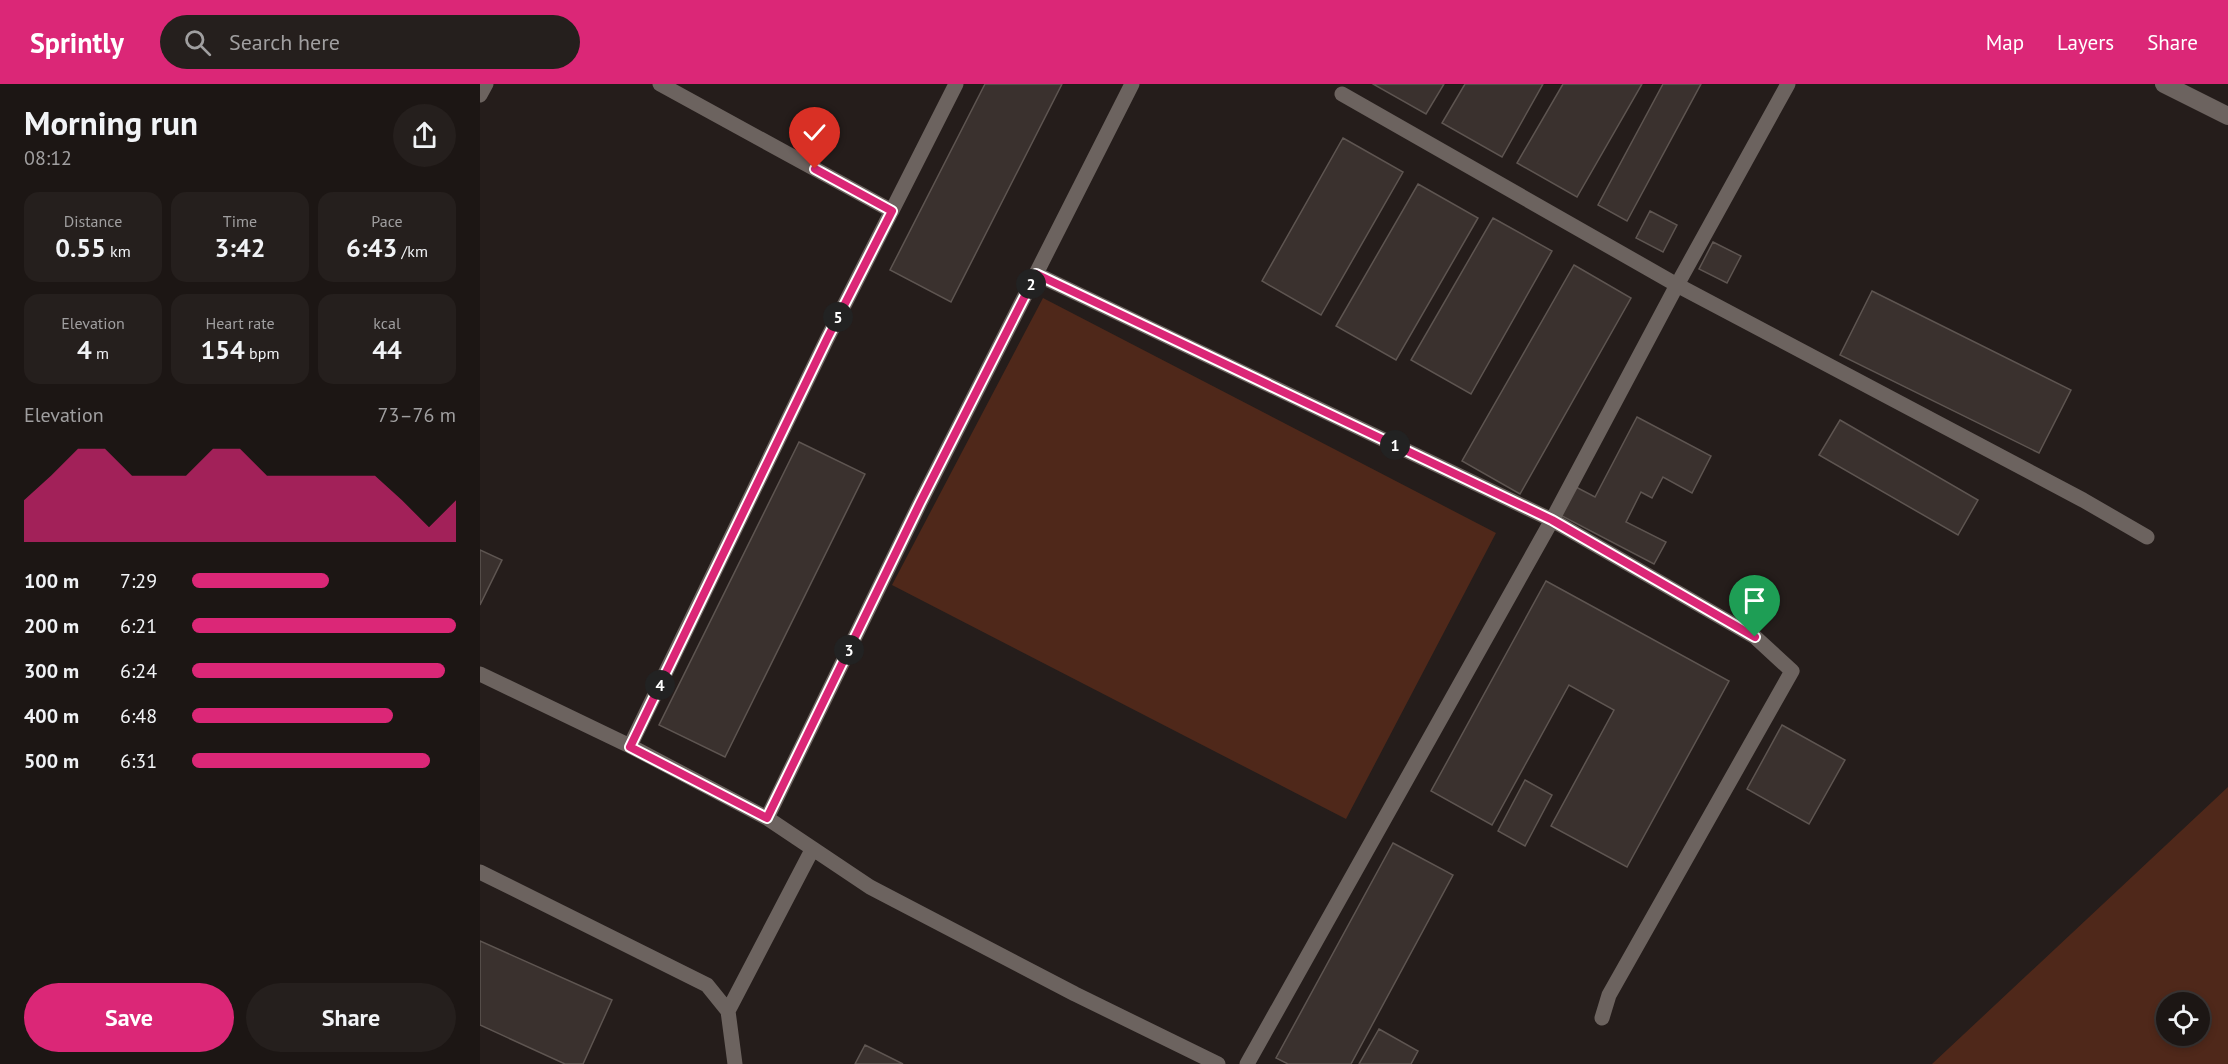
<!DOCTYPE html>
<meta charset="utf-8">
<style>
:root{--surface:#1c1614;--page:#251f1d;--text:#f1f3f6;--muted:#a09fa0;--line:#3a3534;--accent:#db2777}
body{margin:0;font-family:"PT Sans",sans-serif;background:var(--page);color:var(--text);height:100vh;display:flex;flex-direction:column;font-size:22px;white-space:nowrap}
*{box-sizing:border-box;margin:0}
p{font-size:20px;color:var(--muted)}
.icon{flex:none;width:33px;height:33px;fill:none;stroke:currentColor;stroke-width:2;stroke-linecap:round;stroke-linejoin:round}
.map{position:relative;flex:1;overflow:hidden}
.sheet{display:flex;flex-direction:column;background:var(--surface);width:480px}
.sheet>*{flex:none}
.fabs{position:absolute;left:1676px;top:908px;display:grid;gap:12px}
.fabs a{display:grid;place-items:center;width:54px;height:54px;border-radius:50%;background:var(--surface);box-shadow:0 3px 9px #0003,0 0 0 2px var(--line);font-size:30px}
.pin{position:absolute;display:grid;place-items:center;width:51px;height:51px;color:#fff;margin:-62px -26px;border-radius:50% 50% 50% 0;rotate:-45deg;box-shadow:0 0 6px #0007}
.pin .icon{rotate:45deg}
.km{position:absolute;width:30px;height:30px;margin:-15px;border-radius:50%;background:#222;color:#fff;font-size:16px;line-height:30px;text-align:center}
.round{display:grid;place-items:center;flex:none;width:63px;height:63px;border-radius:32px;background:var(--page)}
.overview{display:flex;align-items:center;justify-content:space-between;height:102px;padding:0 24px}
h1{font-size:33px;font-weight:700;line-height:45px}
.stats{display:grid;grid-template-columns:repeat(3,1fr);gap:9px;height:102px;padding:6px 24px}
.stats div{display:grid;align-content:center;border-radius:15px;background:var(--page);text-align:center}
.stats b{font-size:26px;font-weight:700}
.stats small{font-size:16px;font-weight:400}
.stats p{font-size:16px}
.chart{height:168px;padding:12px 24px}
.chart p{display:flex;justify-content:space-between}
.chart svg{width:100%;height:108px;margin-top:6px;fill:var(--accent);opacity:.7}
.button{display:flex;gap:12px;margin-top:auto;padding:12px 24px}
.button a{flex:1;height:69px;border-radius:36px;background:var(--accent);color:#fff;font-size:24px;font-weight:700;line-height:69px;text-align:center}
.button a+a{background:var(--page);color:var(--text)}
ul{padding:0 24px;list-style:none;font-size:20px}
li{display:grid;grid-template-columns:96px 72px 1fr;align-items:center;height:45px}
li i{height:15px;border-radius:8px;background:var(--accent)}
header{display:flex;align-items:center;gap:36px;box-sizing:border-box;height:84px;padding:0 30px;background:var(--accent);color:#fff}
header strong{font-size:28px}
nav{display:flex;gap:33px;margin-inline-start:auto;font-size:21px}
.search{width:420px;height:54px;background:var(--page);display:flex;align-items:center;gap:15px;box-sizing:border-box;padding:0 21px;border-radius:33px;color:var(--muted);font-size:22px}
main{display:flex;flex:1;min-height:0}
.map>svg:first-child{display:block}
</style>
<header>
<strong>Sprintly</strong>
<div class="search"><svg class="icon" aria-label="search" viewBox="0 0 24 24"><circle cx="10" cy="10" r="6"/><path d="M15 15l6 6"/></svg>Search here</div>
<nav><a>Map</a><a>Layers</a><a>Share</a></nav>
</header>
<main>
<section class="sheet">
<div class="overview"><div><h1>Morning run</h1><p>08:12</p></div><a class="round"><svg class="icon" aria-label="share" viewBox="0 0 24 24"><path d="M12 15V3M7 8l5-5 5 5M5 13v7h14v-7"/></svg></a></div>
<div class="stats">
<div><p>Distance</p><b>0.55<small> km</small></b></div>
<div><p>Time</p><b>3:42</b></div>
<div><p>Pace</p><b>6:43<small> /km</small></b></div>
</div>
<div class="stats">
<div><p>Elevation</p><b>4<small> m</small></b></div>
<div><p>Heart rate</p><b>154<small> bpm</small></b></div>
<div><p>kcal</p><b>44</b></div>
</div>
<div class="chart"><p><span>Elevation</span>73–76 m</p>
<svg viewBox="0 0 160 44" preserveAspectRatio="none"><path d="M0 44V27L10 17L20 6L30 6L40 17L50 17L60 17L70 6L80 6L90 17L100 17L110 17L120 17L130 17L140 27L150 38L160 27V44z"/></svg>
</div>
<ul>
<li><b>100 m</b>7:29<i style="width:52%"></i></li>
<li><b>200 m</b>6:21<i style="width:100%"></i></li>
<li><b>300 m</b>6:24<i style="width:96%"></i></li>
<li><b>400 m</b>6:48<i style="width:76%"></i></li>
<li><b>500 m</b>6:31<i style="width:90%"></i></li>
</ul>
<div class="button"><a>Save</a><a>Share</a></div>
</section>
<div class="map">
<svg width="1748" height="980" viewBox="0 0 1748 980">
<rect width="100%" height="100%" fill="#251d1b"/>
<path fill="#4f281a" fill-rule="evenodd" d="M563 214 1016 449 866 735 412 501Z
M1748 703V980H1452ZM1686 918H1719V951H1686Z"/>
<path fill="#3a312e" stroke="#5e5551" stroke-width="1.5" d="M505 0H582L471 218 410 186Z
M893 0H964L946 30Z
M985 0H1063L1022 73 962 39Z
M1083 0H1162L1097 113 1037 79Z
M1183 0H1221L1147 137 1118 121Z
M863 54 923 88 841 231 782 197Z
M938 100 998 134 916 276 856 242Z
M1170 127 1197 141 1183 168 1156 154Z
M1013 134 1072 167 991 310 931 276Z
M1233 158 1261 172 1247 199 1219 185Z
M1094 181 1151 214 1040 410 982 377Z
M1392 207 1591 306 1559 369 1360 271Z
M1157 333 1231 372 1212 409 1183 393 1172 414 1161 408 1146 438 1186 458 1174 480 1080 431 1096 403 1115 413Z
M1360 336 1498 416 1478 451 1339 371Z
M319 358 385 390 245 673 179 641Z
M0 466 22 476 0 521Z
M1066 497 1249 597 1147 783 1071 742 1134 626 1089 601 1012 741 951 707Z
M1302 641 1365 676 1329 740 1267 705Z
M1045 696 1072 711 1045 762 1018 747Z
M913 759 973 791 871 980H808L796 974Z
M0 857 132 916 103 980H85L0 941Z
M899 945 938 967 931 980H879Z
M385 961 423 980H375Z"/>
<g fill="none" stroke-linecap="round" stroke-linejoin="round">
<path stroke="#6c635f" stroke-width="15" d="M180 0 412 127
M862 10 1197 201 1603 416 1667 453
M0 11 6 0
M556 190 1072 436 1275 553 1312 587 1129 911 1122 934
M0 590 150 662 287 734 390 803 595 910 738 980
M150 662 347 255 476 0
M287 734 440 419 652 0
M0 788 227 901 248 927 255 980
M248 927 332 766
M767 980 1072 436 1197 201 1308 0"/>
<path stroke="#6c635f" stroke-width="18" d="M1684 0 1748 32"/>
</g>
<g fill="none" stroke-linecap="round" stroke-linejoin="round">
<defs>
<path id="route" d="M335 85 412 127 347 255 150 663 287 734 440 419 556 190 1072 436 1275 553"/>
</defs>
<use href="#route" stroke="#fff" stroke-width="12"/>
<use href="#route" stroke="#db2777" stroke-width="8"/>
</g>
</svg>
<div class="fabs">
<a><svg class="icon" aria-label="locate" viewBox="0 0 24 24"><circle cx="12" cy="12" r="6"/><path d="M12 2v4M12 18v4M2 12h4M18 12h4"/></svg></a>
</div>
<div class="pin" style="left:1275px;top:553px;background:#1e9e55"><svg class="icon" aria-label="arrive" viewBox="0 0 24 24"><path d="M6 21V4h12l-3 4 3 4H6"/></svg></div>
<div class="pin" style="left:335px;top:85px;background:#d93025"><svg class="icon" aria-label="check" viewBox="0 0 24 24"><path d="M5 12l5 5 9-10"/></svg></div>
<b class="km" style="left:915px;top:361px">1</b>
<b class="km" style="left:551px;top:200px">2</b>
<b class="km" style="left:369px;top:566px">3</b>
<b class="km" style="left:180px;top:601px">4</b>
<b class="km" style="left:358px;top:233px">5</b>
</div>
</main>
